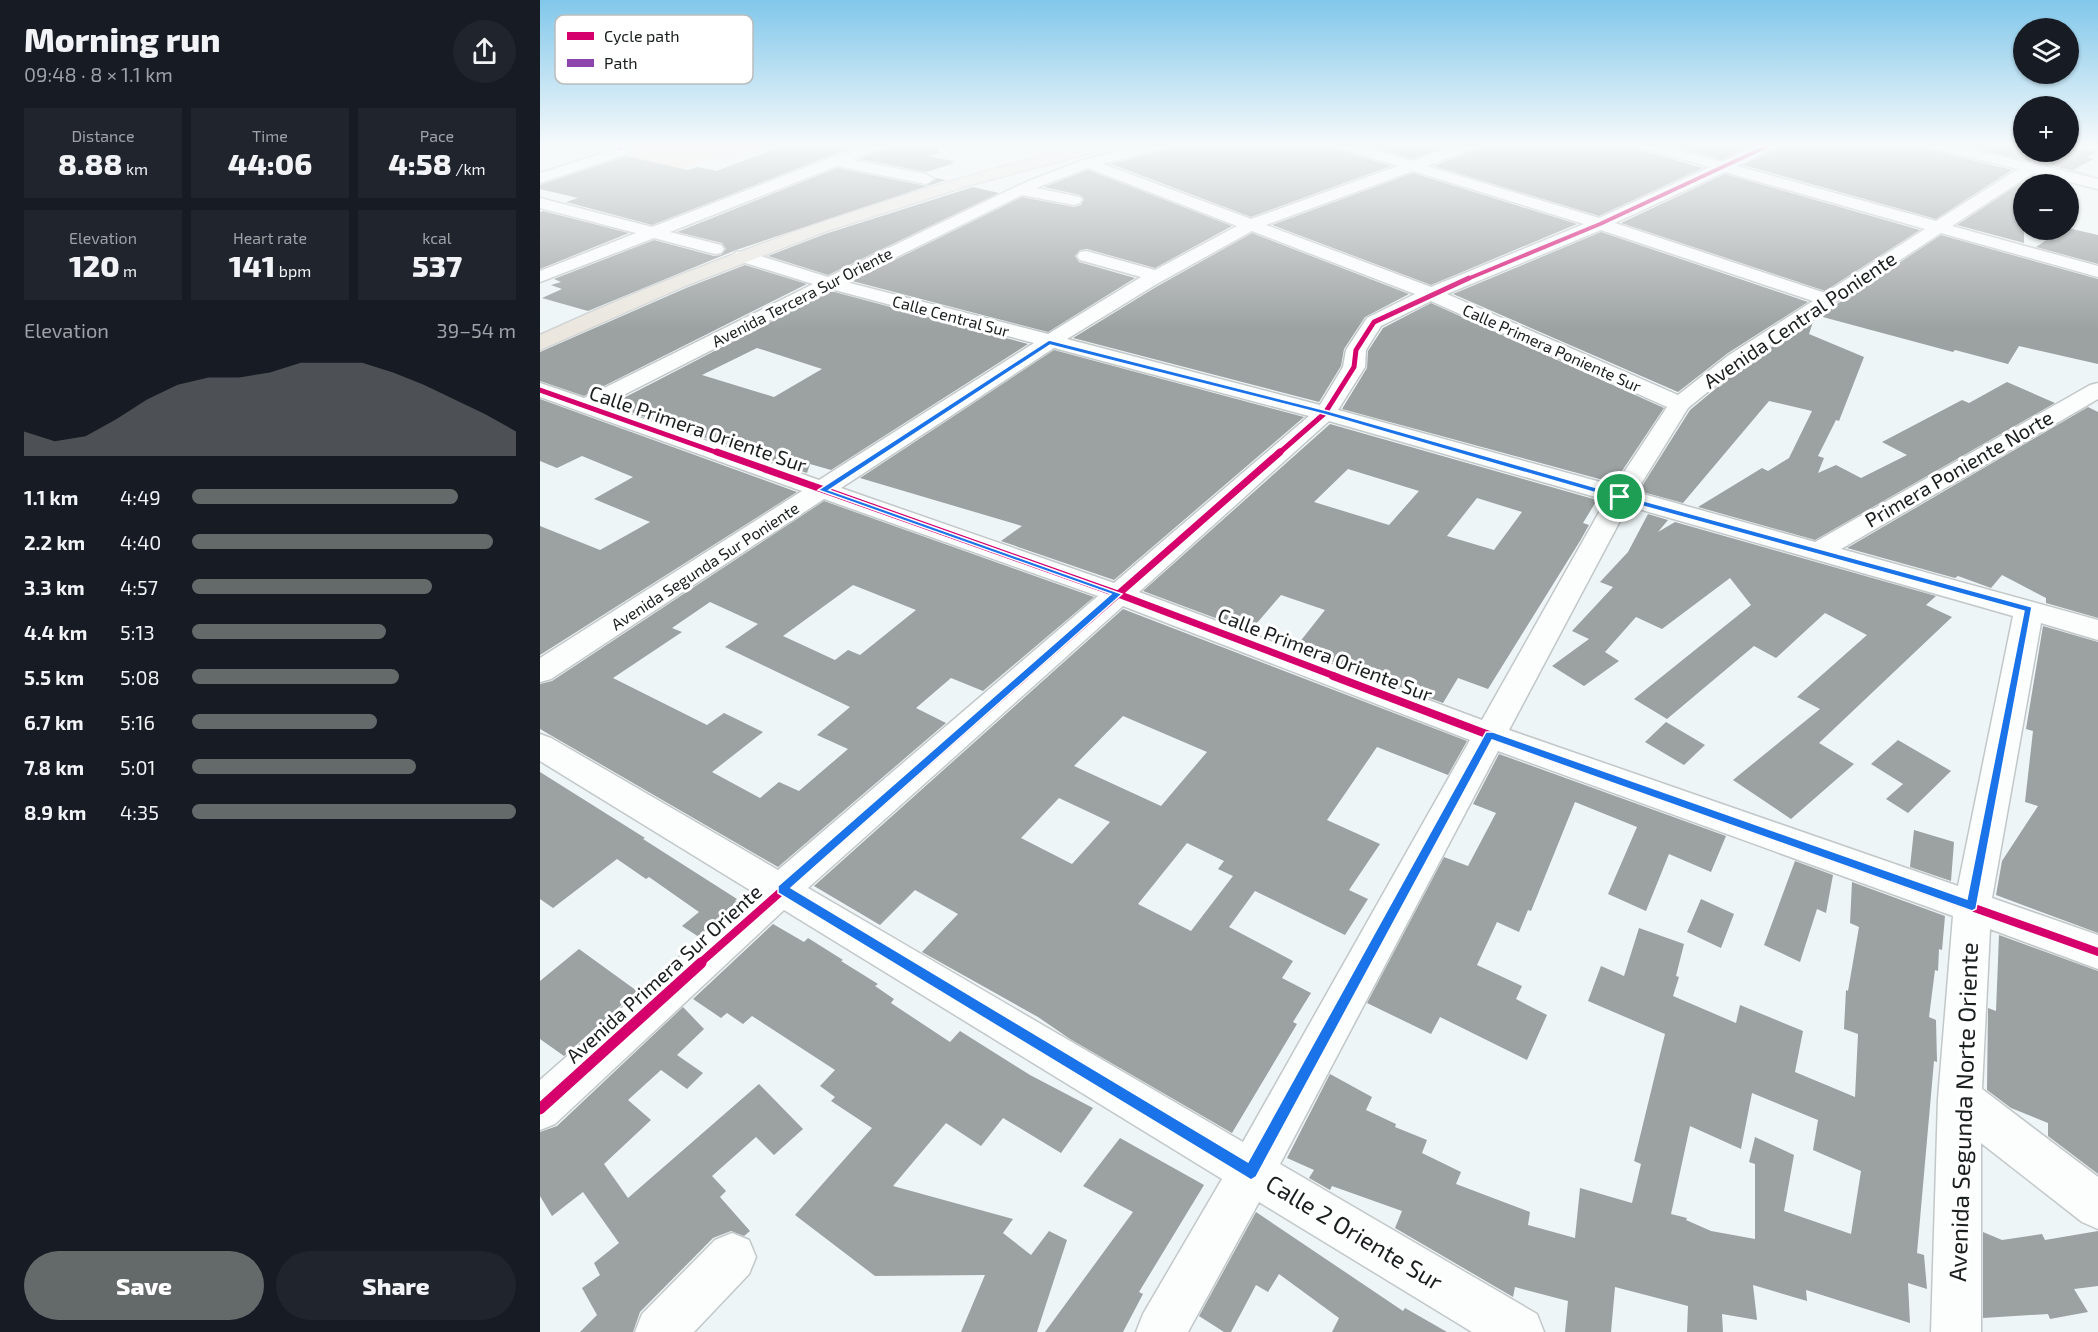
<!DOCTYPE html>
<meta charset="utf-8">
<style>
:root{--surface:#171b24;--page:#20242c;--text:#f1f3f6;--muted:#9ea1a6;--accent:#64696a}
body{margin:0;font-family:"Exo 2",sans-serif;background:var(--page);color:var(--text);height:100vh;display:flex;flex-direction:column;font-size:22px;white-space:nowrap}
*{box-sizing:border-box;margin:0}
p{font-size:20px;color:var(--muted)}
.icon{flex:none;width:33px;height:33px;fill:none;stroke:currentColor;stroke-width:2;stroke-linecap:round;stroke-linejoin:round}
.map{position:relative;flex:1;overflow:hidden}
.drawer{display:flex;flex-direction:column;background:var(--surface);width:540px}
.drawer>*{flex:none}
.tools{position:absolute;left:1473px;top:18px;display:grid;gap:12px}
.tools a{display:grid;place-items:center;width:66px;height:66px;border-radius:50%;background:var(--surface);box-shadow:0 2px 4px #0004;font-size:30px}
.pin{position:absolute;display:grid;place-items:center;width:51px;height:51px;color:#fff;margin:-26px;border:3px solid #fff;border-radius:50%;box-shadow:0 2px 6px #0007}
.round{display:grid;place-items:center;flex:none;width:63px;height:63px;border-radius:32px;background:var(--page)}
.headline{display:flex;align-items:center;justify-content:space-between;height:102px;padding:0 24px}
h1{font-size:33px;font-weight:800;line-height:45px}
.stats{display:grid;grid-template-columns:repeat(3,1fr);gap:9px;height:102px;padding:6px 24px}
.stats div{display:grid;align-content:center;border-radius:0px;background:var(--page);text-align:center}
.stats b{font-size:30px;font-weight:800}
.stats small{font-size:16px;font-weight:400}
.stats p{font-size:16px}
.chart{height:168px;padding:12px 24px}
.chart p{display:flex;justify-content:space-between}
.chart svg{width:100%;height:108px;margin-top:6px;fill:var(--accent);opacity:.7}
.cta{display:flex;gap:12px;margin-top:auto;padding:12px 24px}
.cta a{flex:1;height:69px;border-radius:36px;background:var(--accent);color:#fff;font-size:24px;font-weight:800;line-height:69px;text-align:center}
.cta a+a{background:var(--page);color:var(--text)}
ul{padding:0 24px;list-style:none;font-size:20px}
li{display:grid;grid-template-columns:96px 72px 1fr;align-items:center;height:45px}
li i{height:15px;border-radius:8px;background:var(--accent)}
main{display:flex;flex:1;min-height:0}
.map>svg:first-child{display:block}
</style>
<main>
<section class="drawer">
<div class="headline"><div><h1>Morning run</h1><p>09:48 · 8 × 1.1 km</p></div><a class="round"><svg class="icon" aria-label="share" viewBox="0 0 24 24"><path d="M12 15V3M7 8l5-5 5 5M5 13v7h14v-7"/></svg></a></div>
<div class="stats">
<div><p>Distance</p><b>8.88<small> km</small></b></div>
<div><p>Time</p><b>44:06</b></div>
<div><p>Pace</p><b>4:58<small> /km</small></b></div>
</div>
<div class="stats">
<div><p>Elevation</p><b>120<small> m</small></b></div>
<div><p>Heart rate</p><b>141<small> bpm</small></b></div>
<div><p>kcal</p><b>537</b></div>
</div>
<div class="chart"><p><span>Elevation</span>39–54 m</p>
<svg viewBox="0 0 160 44" preserveAspectRatio="none"><path d="M0 44V34L10 38L20 36L30 29L40 21L50 15L60 12L70 12L80 10L90 6L100 6L110 6L120 10L130 15L140 21L150 27L160 34V44z"/></svg>
</div>
<ul>
<li><b>1.1 km</b>4:49<i style="width:82%"></i></li>
<li><b>2.2 km</b>4:40<i style="width:93%"></i></li>
<li><b>3.3 km</b>4:57<i style="width:74%"></i></li>
<li><b>4.4 km</b>5:13<i style="width:60%"></i></li>
<li><b>5.5 km</b>5:08<i style="width:64%"></i></li>
<li><b>6.7 km</b>5:16<i style="width:57%"></i></li>
<li><b>7.8 km</b>5:01<i style="width:69%"></i></li>
<li><b>8.9 km</b>4:35<i style="width:100%"></i></li>
</ul>
<div class="cta"><a>Save</a><a>Share</a></div>
</section>
<div class="map">
<svg width="1558" height="1332" viewBox="0 0 1558 1332">
<rect width="100%" height="100%" fill="#eef5f6"/>
<path fill="#f4e1ca" d="M50 144H238L192 156H178L138 169Z"/>
<path fill="#9ca1a1" fill-rule="evenodd" d="M249 144H320L112 225 26 202 38 198 0 189V185L87 156 148 170 158 167 176 171Z
M348 144H398L399 153 387 156 414 161 410 162 415 163 386 172 320 159 345 149Z
M633 144H793L796 149 851 166 711 217 571 164 630 149Z
M823 144H913L872 159Z
M941 144H1094L1097 149 1163 168 1059 216 894 166 938 149Z
M1126 144H1216L1182 160Z
M1241 144H1384L1387 149 1472 170 1396 219 1203 165 1238 149Z
M1419 144H1484V152H1506L1488 161Z
M1528 146 1556 152 1547 157 1554 159 1533 170 1558 177 1510 165 1527 156Z
M297 168 386 186 396 178 406 180 196 250 48 311 2 298 22 289 11 285 21 282 14 279 114 240 174 256 181 255 186 249 182 243 137 232Z
M548 170 692 226 615 268 547 249 540 250 535 256 539 262 595 278 508 332 312 281 482 197 534 207 541 205 544 199 540 195 504 187Z
M873 173 1037 224 891 285 732 225Z
M1185 174 1380 230 1285 291 1081 223Z
M1493 175 1530 184H1484V243L1417 225Z
M433 187 459 193 288 275 228 256 285 234Z
M3 211 89 233 0 269V212Z
M1528 228 1558 235V264L1496 247 1521 230H1528Z
M1061 232 1268 302 1188 353 1138 392 913 294Z
M712 233 869 294 825 317 804 349 801 366 779 402 533 338 616 287Z
M1401 235 1558 279V364L1479 346 1468 364 1415 350 1413 352 1279 316Z
M205 265 267 284 44 396 0 381V352L146 288Z
M291 291 488 344 291 470 270 464 267 473 70 405ZM217 348 282 369 234 397 162 375Z
M891 303 1124 408 1074 483 802 409 827 368 828 351 843 328Z
M1274 319 1269 334 1324 357 1299 421 1296 420 1278 456 1284 458 1278 473 1296 465 1321 478 1367 455 1342 442 1422 400 1429 403 1467 382 1515 403 1275 540 1158 507 1222 468 1228 471 1249 458 1272 411 1229 401 1143 503 1099 491 1150 410 1204 365Z
M514 350 764 417 574 580 461 541 482 526 320 478Z
M0 399 257 492 0 655V526L60 550 110 522 54 499 93 477 42 456 17 468 0 461Z
M1548 407 1558 412V618L1506 603V598L1462 575 1451 588 1418 576 1415 578 1307 548Z
M790 424 1057 500 1043 523 1049 525 1040 541 948 689 918 678 903 703 755 648 785 610 741 595 710 631 603 591ZM808 469 879 491 849 525 774 502ZM937 498 982 512 954 550 907 536Z
M284 501 554 597 443 691 411 678 376 708 406 723 238 867 0 729V684L12 681ZM313 585 376 610 320 655 308 650 295 660 243 636ZM170 602 218 624 185 647 310 707 277 735 308 749 259 791 239 782 220 798 172 772 223 732 184 713 167 725 73 678 142 632 132 628Z
M1108 514 1128 520 1118 532 1135 522 1396 596 1386 605 1412 617 1279 743 1314 764 1251 819 1193 780 1280 709 1257 697 1327 635 1285 613 1236 658 1214 646 1127 719 1094 699 1211 605 1190 578 1122 629 1096 617 1065 652 1079 661 1044 686 1012 666 1049 639 1032 631 1073 587 1060 582 1088 552Z
M583 609 927 741 908 775 837 747 787 820 840 844 809 890 828 899 805 935 715 891 689 927 753 961 742 978 771 993 753 1022 757 1024 692 1133 530 1039 498 1017 382 952 418 914 375 890 340 925 274 886ZM583 716 667 752 621 806 534 766ZM519 798 570 822 532 864 481 838ZM647 843 684 861 678 869 693 876 651 931 598 904Z
M1503 626 1558 642V933L1456 895 1462 861 1498 806 1485 802 1493 731 1486 729Z
M1126 722 1165 745 1144 765 1105 742Z
M1358 740 1411 771 1368 813 1346 799 1363 784 1331 764Z
M959 754 1186 836 1171 872 1129 854 1106 911 1068 894 1097 827 1035 802 991 911 988 910 979 932 957 922 937 965 982 986 976 999 1007 1015 987 1060 900 1017 891 1034 827 1003 904 857 928 866 956 813 933 804Z
M0 772 105 838 103 839 197 899 195 901 198 902 159 937 142 926 159 912 109 877 106 879 77 859 13 908 0 899Z
M1374 830 1414 842 1411 881 1370 867Z
M1255 861 1293 875 1286 913 1277 909 1260 962 1224 945Z
M1312 882 1405 916 1402 950 1399 949 1398 971 1395 970 1389 1017 1396 1020 1397 1062 1394 1061 1377 1253 1384 1255 1387 1289 1368 1283 1370 1323 1266 1290 1267 1301 1213 1285 1217 1320 1182 1314 1183 1332H1147L1148 1306 1075 1287 1071 1332H1025L1028 1301 975 1287 973 1297 855 1228 862 1211 792 1186 790 1190 769 1178 774 1170 747 1158 790 1074 832 1097 826 1110 856 1124 855 1127 887 1140 882 1153 921 1172 916 1184 990 1212 988 1225 1035 1238 1040 1188 1092 1203 1101 1164 1094 1161 1125 1034 1048 1001 1061 966 1084 976 1099 928 1144 944 1136 976 1139 977 1133 996 1196 1023 1200 1005 1263 1031 1255 1072 1315 1097 1318 1034 1304 1029 1306 990 1308 991 1319 927 1310 923ZM1212 1093 1278 1120 1273 1150 1321 1171 1311 1234 1244 1211 1254 1155 1215 1137 1209 1162 1215 1164V1239L1171 1231 1146 1220 1147 1218 1131 1214 1150 1126 1201 1149Z
M1161 899 1194 914 1181 948 1147 932Z
M233 924 264 942 268 938 303 960 301 961 338 984 335 986 354 999 351 1003 410 1042 420 1031 490 1075 553 1108 521 1153 463 1118 441 1146 406 1123 353 1186 473 1219 463 1233 491 1255 509 1231 527 1240 497 1332H421L445 1275 335 1276 255 1215 332 1128 291 1101 295 1097 280 1086 295 1070 212 1016 203 1024 187 1013 181 1018 153 999Z
M1459 935 1558 971V1174L1508 1136V1123L1471 1108 1447 1090 1448 1008 1456 1011Z
M39 949 97 991 24 1056 0 1039V981Z
M143 1007 164 1029 137 1055 163 1073 147 1089 121 1070 88 1100 111 1120 64 1164 88 1198 219 1084 263 1129 234 1155 216 1137 172 1176 186 1191 180 1197 210 1231 204 1236 191 1231 173 1238 100 1312 93 1332H40L57 1315 42 1288 60 1275 54 1263 79 1243 43 1192 12 1216 0 1196V1132L17 1126Z
M580 1138 664 1185 599 1292 603 1294 583 1332H505L593 1212 543 1186Z
M716 1212 863 1311 865 1308 907 1332H792L799 1318 739 1274 728 1292 716 1285 691 1332H684L659 1316Z
M1558 1231V1286L1534 1289 1548 1312 1510 1319 1508 1314 1443 1318V1232L1462 1240 1502 1234 1505 1240Z"/>
<g fill="none" stroke-linecap="round" stroke-linejoin="round">
<defs>
<path id="street" d="M326 144H346L344 147 312 160 386 174 394 179 386 184 297 166 130 232 181 245 184 249 181 253 175 254 114 238 0 282V271L96 233 0 208V198L112 227Z
M486 144H504L508 148 501 152Z
M607 144H631L629 147 563 164 711 219 858 166 797 147 795 144H816L872 161 919 144H939L937 147 887 166 1059 218 1170 167 1098 147 1096 144H1118L1182 162 1221 144H1239L1237 147 1197 166 1396 221 1478 169 1388 147 1386 144H1410L1488 163 1510 152H1527L1525 155 1504 166 1558 179V189L1493 173 1412 226 1558 266V277L1401 233 1203 363 1148 408 1096 492 1275 542 1550 385 1558 383V399L1301 549 1558 620V640L1501 623 1452 898 1558 935V969L1450 929 1442 1089 1558 1177V1229L1542 1222 1441 1143V1332H1391L1398 1099 1413 916 958 751 740 1164 997 1314 1004 1332H932L719 1202 648 1332H596L603 1314 682 1179 244 910 15 1124 0 1130V1080L213 892 0 761V734L11 738 238 870 558 596 284 499 11 679 0 682V658L262 491 0 397V383L44 398 273 284 196 260 193 256 196 252H208L288 277 486 182 543 160ZM548 168 697 226 615 270 546 251 540 252 537 256 540 260 601 277 508 334 306 282 482 195 534 205 540 203 542 200 540 197 496 188ZM873 171 1044 224 891 287 726 225ZM1185 172 1385 229 1285 293 1075 223ZM1061 230 1273 301 1189 355 1138 395 907 294ZM712 231 875 294 827 318 806 350 803 367 780 405 527 339 615 285ZM291 289 494 343 279 480 64 405ZM891 301 1127 407 1075 486 798 410 825 367 826 350 841 326ZM514 348 769 416 574 583 301 488ZM789 421 1066 500 942 720 599 592ZM1088 506 1473 616 1418 886 969 730ZM583 606 930 740 703 1142 268 888Z
M85 146 90 147 92 150 90 153 0 183V173Z
M192 1233 209 1240 216 1257 209 1274 154 1332H95L102 1314 175 1240Z"/>
<path id="primary" d="M548 144H574L572 147 427 186 284 232 145 286 0 350V335C177 254 359 191 548 144Z"/>
</defs>
<use href="#street" stroke="#c2c7c8" stroke-width="3"/>
<use href="#primary" stroke="#cfd2d3" stroke-width="3"/>
<use href="#street" fill="#fcfefe" fill-rule="evenodd"/>
<use href="#primary" fill="#ebe7df" fill-rule="evenodd"/>
<path stroke="#8e44ad" stroke-width="3" stroke-dasharray="7 3" stroke-linecap="butt" d="M66 144 85 150"/>
<defs>
<path id="cycleway-far4" d="M925 280 1060 224 1232 144"/>
<path id="cycleway-far3" d="M0 390 181 454
M738 454 785 413 814 367 816 350 834 322 929 278"/>
<path id="cycleway-far2" d="M177 452 578 594 797 677
M484 677 740 452"/>
<path id="cycleway-far1" d="M793 676 949 735 1558 952
M159 964 485 676"/>
<path id="cycleway" d="M0 1109 161 963"/>
</defs>
<use href="#cycleway-far4" stroke="#fff" stroke-width="6"/>
<use href="#cycleway-far3" stroke="#fff" stroke-width="8"/>
<use href="#cycleway-far2" stroke="#fff" stroke-width="10"/>
<use href="#cycleway-far1" stroke="#fff" stroke-width="12"/>
<use href="#cycleway" stroke="#fff" stroke-width="15"/>
<use href="#cycleway-far4" stroke="#d6006c" stroke-width="4"/>
<use href="#cycleway-far3" stroke="#d6006c" stroke-width="5"/>
<use href="#cycleway-far2" stroke="#d6006c" stroke-width="7"/>
<use href="#cycleway-far1" stroke="#d6006c" stroke-width="8"/>
<use href="#cycleway" stroke="#d6006c" stroke-width="11"/>
</g>
<linearGradient id="sky" x2="0" y2="1"><stop stop-color="#81c7ea"/><stop offset="0.44" stop-color="#f7fafb"/><stop offset="1" stop-color="#f7fafb" stop-opacity="0"/></linearGradient>
<rect width="1558" height="330" fill="url(#sky)"/>
<path fill="#1a73e8" stroke="#fff" stroke-width="1.5" fill-rule="evenodd" d="M509 340 788 411 1082 495 1492 607 1436 909 1432 911 952 740 716 1177 711 1180 238 893V886L571 594 278 490ZM510 345 783 414 1077 499 1484 611 1427 899 953 732H946L708 1162 251 888 582 594 289 490Z"/>
<g text-anchor="middle" stroke-width="6" stroke-linejoin="round" paint-order="stroke">
<g font-size="16" fill="#191e1e" stroke="#fff">
<text transform="translate(262 297) rotate(-27)" y="6">Avenida Tercera Sur Oriente</text>
<text transform="translate(411 316) rotate(15)" y="6">Calle Central Sur</text>
<text transform="translate(1012 348) rotate(24)" y="6">Calle Primera Poniente Sur</text>
<text transform="translate(165 566) rotate(-33)" y="6">Avenida Segunda Sur Poniente</text>
</g>
<g font-size="20" fill="#191e1e" stroke="#fff">
<text transform="translate(1260 320) rotate(-34)" y="7">Avenida Central Poniente</text>
<text transform="translate(158 429) rotate(19)" y="7">Calle Primera Oriente Sur</text>
<text transform="translate(1419 469) rotate(-30)" y="7">Primera Poniente Norte</text>
<text transform="translate(785 655) rotate(21)" y="7">Calle Primera Oriente Sur</text>
<text transform="translate(124 974) rotate(-42)" y="7">Avenida Primera Sur Oriente</text>
</g>
<g font-size="24" fill="#191e1e" stroke="#fff">
<text transform="translate(1424 1112) rotate(-88)" y="8">Avenida Segunda Norte Oriente</text>
<text transform="translate(814 1233) rotate(31)" y="8">Calle 2 Oriente Sur</text>
</g>
</g>
<rect x="15" y="15" width="198" height="69" rx="9" fill="#fff" stroke="#babcbc" stroke-width="1.5"/>
<rect x="27" y="32" width="27" height="8" fill="#d6006c"/>
<rect x="27" y="59" width="27" height="8" fill="#8e44ad"/>
<g font-size="16" fill="#191e1e">
<text x="64" y="42">Cycle path</text>
<text x="64" y="69">Path</text>
</g>
</svg>
<div class="tools">
<a><svg class="icon" aria-label="layers" viewBox="0 0 24 24"><path d="M12 4l9 5-9 5-9-5zM3 14l9 5 9-5"/></svg></a>
<a>+</a>
<a>−</a>
</div>
<div class="pin" style="left:1080px;top:497px;background:#1e9e55"><svg class="icon" aria-label="arrive" viewBox="0 0 24 24"><path d="M6 21V4h12l-3 4 3 4H6"/></svg></div>
</div>
</main>
